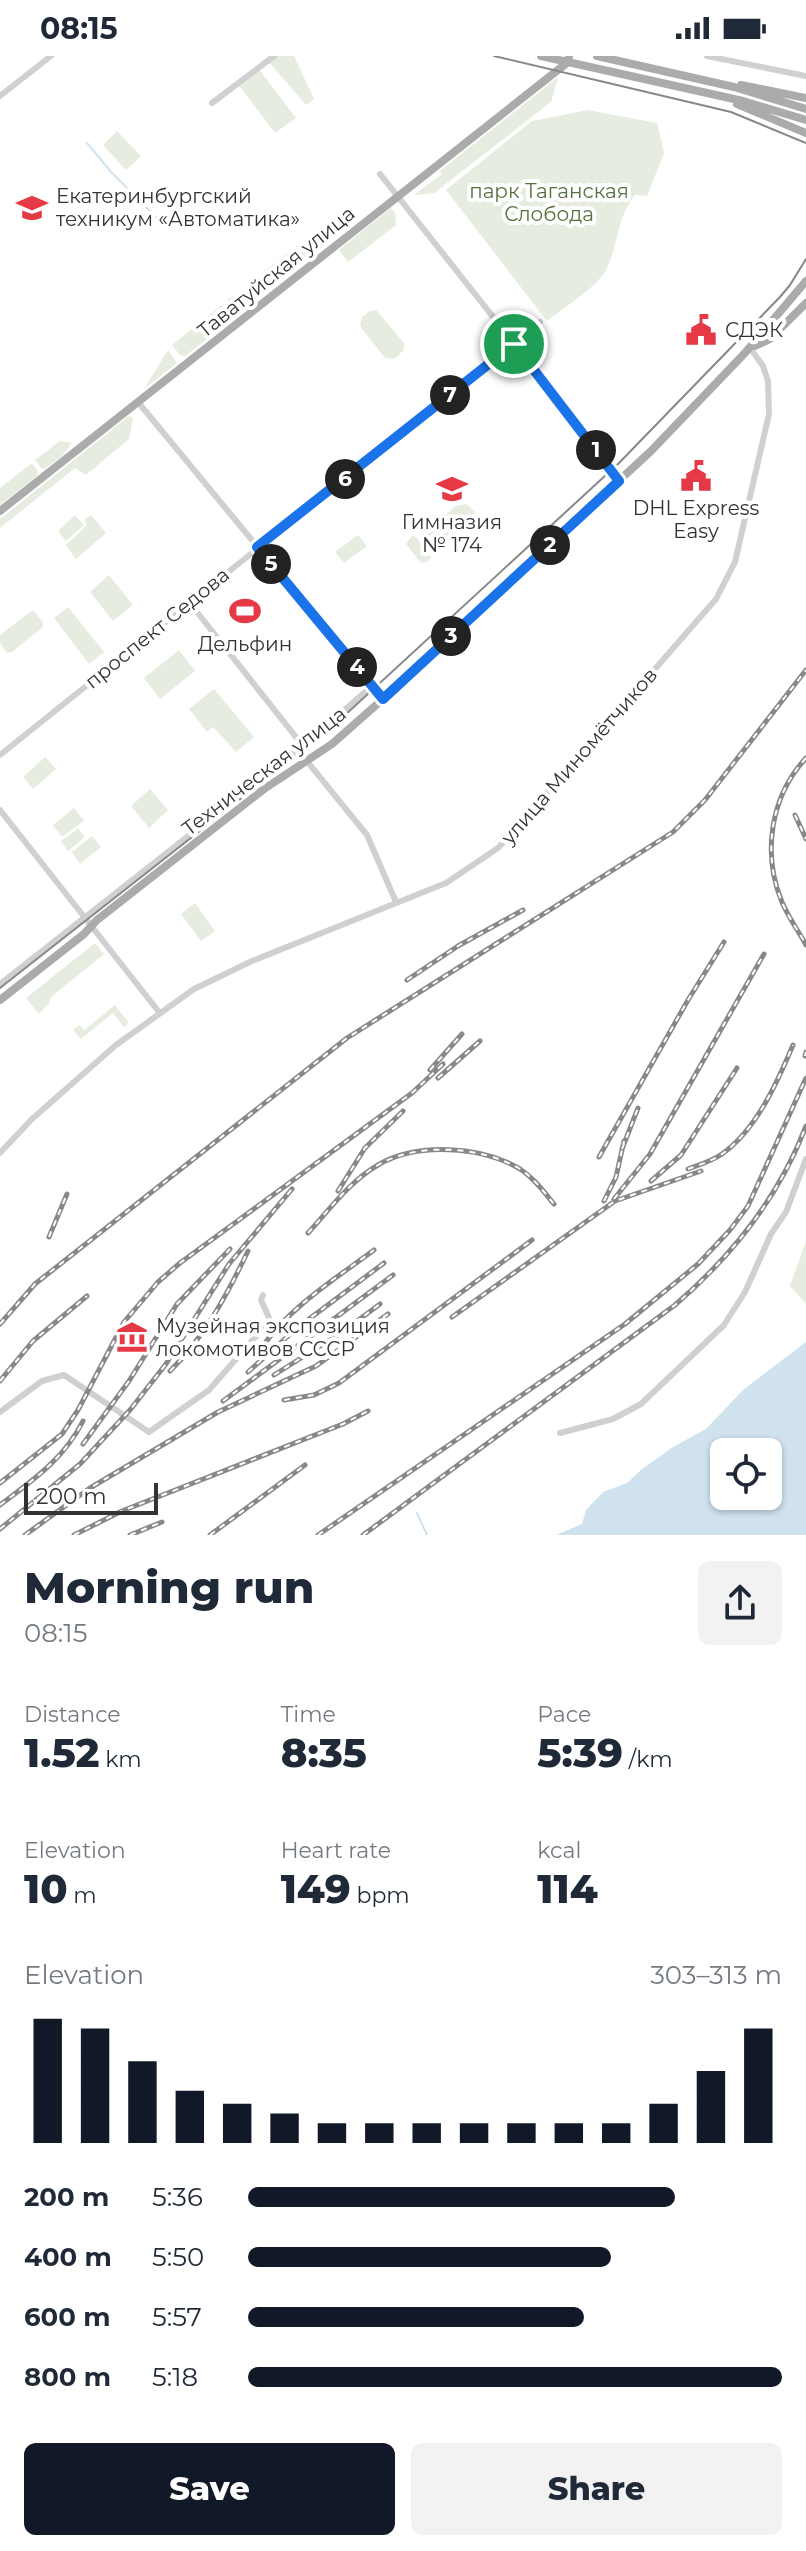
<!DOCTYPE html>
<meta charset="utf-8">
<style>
:root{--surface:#fff;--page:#f2f2f3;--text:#1f2937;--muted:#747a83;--accent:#111827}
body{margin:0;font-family:Montserrat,sans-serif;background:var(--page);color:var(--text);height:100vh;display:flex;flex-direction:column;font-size:30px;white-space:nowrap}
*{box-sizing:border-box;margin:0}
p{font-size:26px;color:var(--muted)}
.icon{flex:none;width:44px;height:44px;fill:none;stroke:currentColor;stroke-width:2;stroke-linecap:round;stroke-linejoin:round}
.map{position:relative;height:1479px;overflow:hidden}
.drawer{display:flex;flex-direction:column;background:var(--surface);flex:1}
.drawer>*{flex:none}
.fabs{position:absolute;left:710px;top:1382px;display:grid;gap:16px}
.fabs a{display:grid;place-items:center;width:72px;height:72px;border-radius:12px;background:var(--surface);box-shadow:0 2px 6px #0004;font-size:40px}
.scale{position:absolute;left:24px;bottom:20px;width:134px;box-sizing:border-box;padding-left:8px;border:4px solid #333;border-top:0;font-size:22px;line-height:28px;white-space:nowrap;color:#333;-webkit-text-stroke:6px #fff;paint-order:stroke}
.pin{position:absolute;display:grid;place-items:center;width:68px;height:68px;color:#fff;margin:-34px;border:4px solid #fff;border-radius:50%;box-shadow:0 2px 8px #0007}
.km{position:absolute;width:40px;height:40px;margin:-20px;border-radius:50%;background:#222;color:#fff;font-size:22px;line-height:40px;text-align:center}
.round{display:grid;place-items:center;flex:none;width:84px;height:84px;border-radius:12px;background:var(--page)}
.head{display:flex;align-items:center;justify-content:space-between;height:136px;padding:0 24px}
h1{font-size:44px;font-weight:800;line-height:60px}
.figures{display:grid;grid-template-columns:repeat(3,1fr);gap:12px;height:136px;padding:8px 24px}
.figures div{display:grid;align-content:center}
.figures b{font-size:40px;font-weight:800}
.figures small{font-size:22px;font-weight:400}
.figures p{font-size:22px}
.chart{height:224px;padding:16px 24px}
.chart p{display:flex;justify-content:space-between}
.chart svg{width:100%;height:144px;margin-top:8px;stroke:var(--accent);stroke-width:6}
.primary-button{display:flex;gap:16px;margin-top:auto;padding:16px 24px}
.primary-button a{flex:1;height:92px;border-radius:12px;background:var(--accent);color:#fff;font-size:32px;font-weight:800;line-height:92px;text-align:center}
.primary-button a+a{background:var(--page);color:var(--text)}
ul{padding:0 24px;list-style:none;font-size:26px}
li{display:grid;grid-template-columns:128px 96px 1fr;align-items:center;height:60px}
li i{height:20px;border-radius:10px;background:var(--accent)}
.status{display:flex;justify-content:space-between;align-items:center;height:56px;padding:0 40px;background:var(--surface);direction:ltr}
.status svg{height:22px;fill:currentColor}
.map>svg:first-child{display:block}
</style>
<div class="status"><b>08:15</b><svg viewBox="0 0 49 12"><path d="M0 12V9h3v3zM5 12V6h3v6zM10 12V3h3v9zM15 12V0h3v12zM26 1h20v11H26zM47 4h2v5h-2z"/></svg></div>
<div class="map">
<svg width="806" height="1479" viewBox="0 0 806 1479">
<rect width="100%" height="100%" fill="#fff"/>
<path fill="#e6ecdf" d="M273 0H294L314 43 306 49 268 5Z
M258 12 296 62 275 77 238 28Z
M558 21 551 46 434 137 414 139 442 118 440 115Z
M588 54 657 67 664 97 647 140 635 139C616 164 619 185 608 210 600 230 564 251 547 265L446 134 532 65Z
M117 75 141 100 126 114 103 89Z
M391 152 395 157 396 169 348 206 339 194Z
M298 189H324L239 257 235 256 227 244 232 241 244 240 262 226V217Z
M222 249 231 260 230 265 185 300 180 299 172 289Z
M376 254 404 287V294L394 303 385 302 360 270 362 261 370 255Z
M168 294 177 307 144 333Z
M129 360 133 362 129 383 86 419 75 412 0 472V463Z
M60 385 72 387 62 400 45 413 41 412 35 404Z
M32 407 38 415 37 420 0 449V432Z
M467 448 475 456C471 470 448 489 434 490L428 485 429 473 456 450Z
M75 459 84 469 66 485 58 475Z
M91 459 106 477 76 503 66 489 87 469 84 464Z
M358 479 367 490 344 507 335 496Z
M412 480 416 481 431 501 427 506 421 507 406 488Z
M109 519 133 549 113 565 90 536Z
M68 551 104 596 89 608 54 562Z
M34 555 43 567V571L12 596 7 597 0 587V579L30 556Z
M179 594 195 615 160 643 144 622Z
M214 633 254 681 236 696 213 671 207 676 189 653Z
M45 701 56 713 33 733 23 721Z
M150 733 168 754 149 772 131 750Z
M74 752 84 765 62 781 53 769Z
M78 772 85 781 68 795 61 785Z
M92 780 101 791 80 808 72 796Z
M195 847 215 875 201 885 181 858Z
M95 887 104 898 51 941 49 947 39 958 26 942Z
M115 949 129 967 124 971 113 957 81 983 73 974 80 969 84 974Z
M806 1185V1248L790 1230Z"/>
<path fill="#cfe2ee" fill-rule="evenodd" d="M806 1286V1479H556L582 1468 586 1454 603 1436 627 1427 642 1413 673 1391 706 1373 743 1334ZM724 1396H768V1440H724Z"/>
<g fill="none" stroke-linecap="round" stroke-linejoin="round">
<path stroke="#cfe2ee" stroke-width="2" d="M87 87 112 117 160 165
M417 1457 427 1479"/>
<path stroke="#d0d0d0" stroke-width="6" d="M707 0 806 20
M0 40 51 0
M212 47 274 0
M380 118 562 348 619 425
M138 346 383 643
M189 546 303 690
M0 699 540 266
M306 704 367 779 396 846
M0 754 159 956
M0 928 303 690 372 630
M0 1097 32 1063 116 989 194 933 252 905 446 827 498 792 520 768 716 543 735 506 769 358 768 325 763 310 750 292
M0 1356 42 1325 64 1319 149 1376 209 1334 270 1264 261 1244 263 1239
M560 1377 613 1363 641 1348 724 1269 745 1236 771 1178 786 1156 806 1103"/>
<path stroke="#ababab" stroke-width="8" d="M541 0 743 45 806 64
M597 0 734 31 806 53
M741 29 806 42
M737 48 806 77
M755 290 770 283 806 247
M0 455 568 6 569 0
M0 944 84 878 97 864 264 733 332 688 383 643 651 395 744 298 806 225"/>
<path stroke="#888" stroke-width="2" d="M494 0 731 56 806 87
M0 932 332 671 619 407 780 241 790 229 806 203"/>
<defs>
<path id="rail" d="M806 702C770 741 762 798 782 846 788 861 798 874 806 889
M795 759 806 783
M407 924 458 890 523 854
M805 1000 806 996
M430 1014 462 978
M438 1022 480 985
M622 1093 638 1052
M599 1101 688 944 724 886
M688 1113C699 1109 712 1105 722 1098 756 1074 777 1027 793 989
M651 1125 681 1099 737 1012
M338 1135 365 1092 403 1055
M614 1143 650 1098 764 898
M604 1145 616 1121 624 1085
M308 1177C329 1154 350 1125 378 1109 417 1086 482 1090 520 1113 534 1122 544 1136 554 1148
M49 1181 67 1138
M452 1261 615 1145 701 1115
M0 1268 35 1228 347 982 673 776 705 744 806 614
M262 1291C291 1250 335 1223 374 1194
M170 1315C204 1282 228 1237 248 1195
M248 1316 297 1272 384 1207
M274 1319 341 1277 380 1248
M0 1325 33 1285 87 1240
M284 1344 314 1339 339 1327 532 1184
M223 1345 393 1219
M83 1388 129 1325 177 1248 230 1193
M0 1427 62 1378 78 1354 124 1266 158 1226 180 1207 412 1037 443 1008
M0 1449C33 1424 64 1403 83 1365
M0 1473 80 1408 130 1354 166 1308 229 1208 292 1133
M25 1479 90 1432 218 1356 316 1310 388 1258
M74 1479 122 1455 343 1368 368 1355
M130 1479 162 1466
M210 1479 305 1409
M318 1479 625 1268 698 1208 730 1174 748 1150 806 1022
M363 1479 675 1249C733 1199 779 1141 806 1070"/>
</defs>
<use href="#rail" stroke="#888" stroke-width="5"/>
<use href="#rail" stroke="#fff" stroke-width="2" stroke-dasharray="6" stroke-linecap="butt"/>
</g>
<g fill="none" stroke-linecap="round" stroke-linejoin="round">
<defs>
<path id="route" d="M514 288 619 425 383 643 257 491Z"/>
</defs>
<use href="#route" stroke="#fff" stroke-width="16"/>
<use href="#route" stroke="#1a73e8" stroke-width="10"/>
</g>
<defs>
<symbol id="university-bare" viewBox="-9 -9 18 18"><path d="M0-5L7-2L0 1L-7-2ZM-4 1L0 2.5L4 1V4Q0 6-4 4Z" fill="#e63946" stroke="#fff" stroke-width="2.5" paint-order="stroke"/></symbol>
<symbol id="civic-bare" viewBox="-9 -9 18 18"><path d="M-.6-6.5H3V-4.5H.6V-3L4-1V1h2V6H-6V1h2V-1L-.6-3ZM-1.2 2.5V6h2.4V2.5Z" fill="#e63946" stroke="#fff" stroke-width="2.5" paint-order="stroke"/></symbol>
<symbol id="school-bare" viewBox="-9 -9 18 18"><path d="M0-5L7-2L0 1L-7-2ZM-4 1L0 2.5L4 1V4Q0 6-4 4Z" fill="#e63946" stroke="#fff" stroke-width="2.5" paint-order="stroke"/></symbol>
<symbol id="stadium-bare" viewBox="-9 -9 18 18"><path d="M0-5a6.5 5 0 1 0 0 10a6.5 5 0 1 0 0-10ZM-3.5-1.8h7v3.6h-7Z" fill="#e63946" stroke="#fff" stroke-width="2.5" paint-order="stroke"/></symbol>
<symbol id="museum-bare" viewBox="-9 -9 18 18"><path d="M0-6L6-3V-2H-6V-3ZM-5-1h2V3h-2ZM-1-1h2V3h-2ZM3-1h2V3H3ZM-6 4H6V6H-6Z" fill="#e63946" stroke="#fff" stroke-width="2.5" paint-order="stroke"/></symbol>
</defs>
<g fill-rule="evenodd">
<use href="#university-bare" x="10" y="130" width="44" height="44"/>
<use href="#civic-bare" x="679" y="252" width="44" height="44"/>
<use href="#civic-bare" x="674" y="398" width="44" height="44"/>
<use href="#school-bare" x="430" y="411" width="44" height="44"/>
<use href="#stadium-bare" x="223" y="533" width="44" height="44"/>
<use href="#museum-bare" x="110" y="1259" width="44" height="44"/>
</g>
<g text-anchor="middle" stroke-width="8" stroke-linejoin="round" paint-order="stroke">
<g font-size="20" fill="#56703f" stroke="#fff">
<text x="549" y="142">парк Таганская<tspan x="549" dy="23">Слобода</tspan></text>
</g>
<g font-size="20" fill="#333" stroke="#fff" text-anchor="start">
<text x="56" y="147">Екатеринбургский<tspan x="56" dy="23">техникум «Автоматика»</tspan></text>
<text x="725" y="281">СДЭК</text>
<text x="696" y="459" text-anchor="middle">DHL Express<tspan x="696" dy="23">Easy</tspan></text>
<text x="452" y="473" text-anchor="middle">Гимназия<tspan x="452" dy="23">№ 174</tspan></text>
<text x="245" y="595" text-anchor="middle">Дельфин</text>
<text x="156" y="1277">Музейная экспозиция<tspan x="156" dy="23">локомотивов СССР</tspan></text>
</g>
<g font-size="20" fill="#333" stroke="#fff">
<text transform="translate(276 216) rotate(-39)" y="7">Таватуйская улица</text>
<text transform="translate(157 572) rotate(-39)" y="7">проспект Седова</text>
<text transform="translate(579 700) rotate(-49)" y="7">улица Миномётчиков</text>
<text transform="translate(264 715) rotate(-37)" y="7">Техническая улица</text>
</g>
</g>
</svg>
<div class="fabs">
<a><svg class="icon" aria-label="locate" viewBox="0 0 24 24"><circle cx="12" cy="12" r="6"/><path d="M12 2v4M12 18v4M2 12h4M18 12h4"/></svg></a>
</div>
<div class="scale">200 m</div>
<div class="pin" style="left:514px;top:288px;background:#1e9e55"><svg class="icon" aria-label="arrive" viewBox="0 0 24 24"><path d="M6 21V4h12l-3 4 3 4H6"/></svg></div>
<b class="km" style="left:596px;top:394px">1</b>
<b class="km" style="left:550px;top:489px">2</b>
<b class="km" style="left:451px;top:580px">3</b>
<b class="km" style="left:357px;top:611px">4</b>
<b class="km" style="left:271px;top:508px">5</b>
<b class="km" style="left:345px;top:423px">6</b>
<b class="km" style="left:450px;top:339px">7</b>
</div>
<section class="drawer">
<div class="head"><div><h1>Morning run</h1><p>08:15</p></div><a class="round"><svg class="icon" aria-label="share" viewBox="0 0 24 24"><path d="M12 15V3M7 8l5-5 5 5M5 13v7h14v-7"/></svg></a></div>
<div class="figures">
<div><p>Distance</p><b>1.52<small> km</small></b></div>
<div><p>Time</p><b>8:35</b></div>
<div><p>Pace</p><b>5:39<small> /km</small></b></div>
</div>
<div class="figures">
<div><p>Elevation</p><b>10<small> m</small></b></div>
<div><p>Heart rate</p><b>149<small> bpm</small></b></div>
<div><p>kcal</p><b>114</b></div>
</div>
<div class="chart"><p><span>Elevation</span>303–313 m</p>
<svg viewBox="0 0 160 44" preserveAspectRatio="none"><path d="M5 44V6M15 44V9M25 44V19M35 44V28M45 44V32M55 44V35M65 44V38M75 44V38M85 44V38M95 44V38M105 44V38M115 44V38M125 44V38M135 44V32M145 44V22M155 44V9"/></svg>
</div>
<ul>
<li><b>200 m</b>5:36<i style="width:80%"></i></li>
<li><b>400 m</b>5:50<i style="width:68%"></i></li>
<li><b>600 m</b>5:57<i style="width:63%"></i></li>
<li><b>800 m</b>5:18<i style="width:100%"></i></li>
</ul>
<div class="primary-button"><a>Save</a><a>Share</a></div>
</section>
